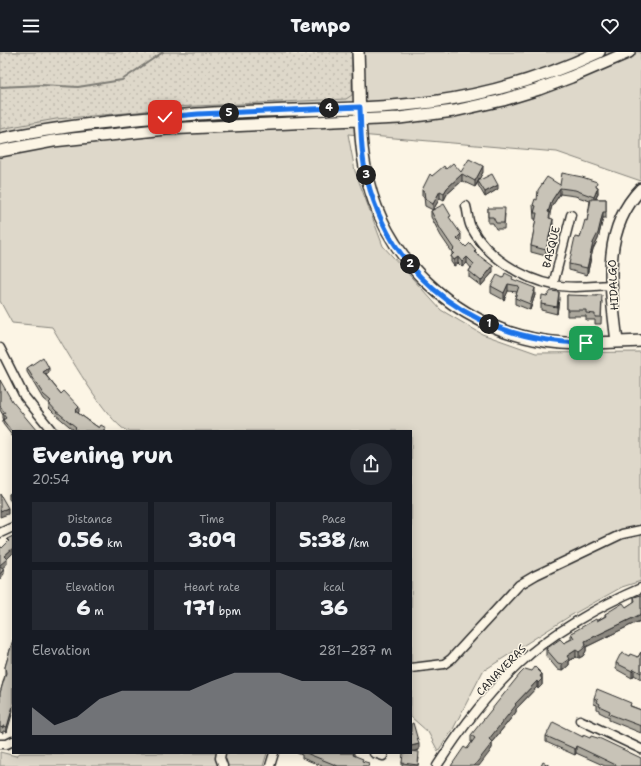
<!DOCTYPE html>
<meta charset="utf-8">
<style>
:root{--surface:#171b24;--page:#242831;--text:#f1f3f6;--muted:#9ea1a6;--accent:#98999b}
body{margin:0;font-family:"Shantell Sans",sans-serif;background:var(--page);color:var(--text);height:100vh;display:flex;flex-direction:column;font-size:15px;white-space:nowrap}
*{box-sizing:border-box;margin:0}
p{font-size:13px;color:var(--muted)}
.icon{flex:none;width:22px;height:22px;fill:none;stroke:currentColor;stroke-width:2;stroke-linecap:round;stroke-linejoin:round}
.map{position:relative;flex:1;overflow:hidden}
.panel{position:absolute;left:12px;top:378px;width:400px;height:324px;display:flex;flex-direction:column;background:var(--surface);border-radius:0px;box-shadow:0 2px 10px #0003}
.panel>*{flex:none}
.pin{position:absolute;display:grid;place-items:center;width:34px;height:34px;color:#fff;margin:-17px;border-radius:8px;box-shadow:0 2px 6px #0006}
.km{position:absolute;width:20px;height:20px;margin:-10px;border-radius:50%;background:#222;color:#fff;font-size:11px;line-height:20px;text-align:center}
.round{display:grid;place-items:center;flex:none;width:42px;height:42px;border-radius:21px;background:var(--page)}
.head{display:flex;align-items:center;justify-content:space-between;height:68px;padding:0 20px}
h1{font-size:22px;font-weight:800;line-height:30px}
.figures{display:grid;grid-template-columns:repeat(3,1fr);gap:6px;height:68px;padding:4px 20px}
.figures div{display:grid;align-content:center;border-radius:0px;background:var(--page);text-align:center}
.figures b{font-size:20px;font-weight:800}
.figures small{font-size:11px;font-weight:400}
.figures p{font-size:11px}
.chart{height:112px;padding:8px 20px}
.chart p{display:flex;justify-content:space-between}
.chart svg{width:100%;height:72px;margin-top:4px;fill:var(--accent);opacity:.7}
header{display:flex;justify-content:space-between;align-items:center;height:52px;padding:0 20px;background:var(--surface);font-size:18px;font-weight:800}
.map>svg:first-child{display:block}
</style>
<header><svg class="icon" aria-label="menu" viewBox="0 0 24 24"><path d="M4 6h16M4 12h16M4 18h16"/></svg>Tempo<svg class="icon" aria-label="heart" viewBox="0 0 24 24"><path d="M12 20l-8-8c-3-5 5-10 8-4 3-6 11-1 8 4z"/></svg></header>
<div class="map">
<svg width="641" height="714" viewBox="0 0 641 714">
<defs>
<pattern id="park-dots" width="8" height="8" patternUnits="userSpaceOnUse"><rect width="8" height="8" fill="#ded8ca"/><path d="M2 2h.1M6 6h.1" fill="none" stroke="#bfbaae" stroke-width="1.8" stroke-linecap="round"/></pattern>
</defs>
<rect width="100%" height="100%" fill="#fcf5e5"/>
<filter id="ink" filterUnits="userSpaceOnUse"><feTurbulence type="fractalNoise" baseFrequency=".025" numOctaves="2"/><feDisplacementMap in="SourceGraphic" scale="8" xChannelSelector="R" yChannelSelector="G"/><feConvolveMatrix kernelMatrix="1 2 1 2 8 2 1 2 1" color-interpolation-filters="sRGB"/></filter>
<g filter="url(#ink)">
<path fill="#ded8ca" stroke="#84827a" d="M5 0H641V129L557 100 348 82 355 119 383 194 441 258 482 282 536 301 641 300V529L622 535 570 564 483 619 452 679 438 699 428 680 411 665V379H127C106 369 66 298 52 275L12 271 0 249V1Z
M0 700 16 704 20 701H267L263 714H0Z"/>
<path fill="url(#park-dots)" stroke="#84827a" d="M0 0H352V43L346 47 174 55 137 60 56 67 0 77Z"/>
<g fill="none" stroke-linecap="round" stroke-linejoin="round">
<path stroke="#7d7b74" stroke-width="2" d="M0 35 41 33 78 35 122 28 163 0"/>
<defs>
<path id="street" d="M466 154C468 161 468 169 471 175 486 204 522 227 554 233 572 237 592 234 611 233
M553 233 571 163
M0 296 24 344 52 379
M0 481 13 475
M411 616 444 612 451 607 519 533 536 523 622 482 641 478
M580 668 641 697
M0 692H7L13 689
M221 701 220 706 223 714
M374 701 383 704
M270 714 274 701
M437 714C460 678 488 641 519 612 550 582 601 553 641 536"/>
<path id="secondary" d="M358 0C360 38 358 78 365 115 381 205 454 274 544 289 576 294 609 290 641 289
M0 87C64 73 132 67 197 62 275 56 355 60 432 50 489 42 548 24 599 0
M0 99 53 89 166 77 399 66 454 59 503 48 539 37 571 25 629 0
M617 290C611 237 600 179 641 137"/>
</defs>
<use href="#street" stroke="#2b2b2b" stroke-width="11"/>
<use href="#secondary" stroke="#2b2b2b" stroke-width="14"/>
<use href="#street" stroke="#fcf5e5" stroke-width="8"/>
<use href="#secondary" stroke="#fcf5e5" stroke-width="11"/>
</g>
<path fill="#aca89d" stroke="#2b2b2b" d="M446 117 461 120H483L478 129 498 137 485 145 478 133V130L475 135 462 129 447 142 444 148 440 146 433 158 425 154 424 145 422 144V138L432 124Z
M560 133 597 134 598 141 596 147H606V166H603L598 187 593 197 587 223 569 218V212L587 169 590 149 575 144 560 142 552 154 550 161V166L553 173 546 204 531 200V194L536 167H534L533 153 537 148Z
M488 156 505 162 504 177H496L493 171H488Z
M431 159 451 168 461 188 460 189 466 195 476 201 493 220 481 234 469 225V219L471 216 467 211 462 215 458 211 454 214 451 210V204L452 203V200L441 184 431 165Z
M503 226 513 228 535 243 530 258 515 252V246L517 240 508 239 504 248 491 241V234Z
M567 243 602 249 601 272H595V268H586V264H567Z
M547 244 559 247 557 262 541 258V252Z
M27 316 49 321 46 323 61 342 79 360 78 361 99 376 106 379H75L56 363 49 356V352L43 347 27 320Z
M0 328 13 379V385L3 372V368H4L3 366V363L0 358Z
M13 440V452L9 447V442Z
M641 543V569L635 571 586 595V599L583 604 579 606 576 605 569 609V613L562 619 558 618 546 604V597L564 591 571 587V581L597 569 605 564V562L626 555 634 550V545Z
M13 588 7 680 3 679V681L0 680V641L5 623V615Z
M641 600V627L634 623 632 626 616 617V611L629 604 638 605Z
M542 622V633L538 637 537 635 516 657V660L492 690V696L489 701 467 697 472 690H471V683Z
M594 646 631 654 641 658V681L609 668V665L599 660V658L597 657V653L594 652Z
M411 672 419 698 413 699 419 706 418 714H402V711Z
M546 684 583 685 641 714H605L576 701 575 703 546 690Z
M297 701H354V703L369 714H322L302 706V703Z"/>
<path fill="#8c8880" stroke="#2b2b2b" d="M483 114V120L475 135V129Z
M462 122V129L447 142 444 148V141L447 136Z
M498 133V137L485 145V140Z
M598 135V141L594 151V145Z
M560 136V142L552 154 548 167V160L552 148Z
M440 139V146L433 158V152Z
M603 160V166L598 187 593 197 587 223V216L593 191Z
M553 167V173L546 204V198Z
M461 182V188L457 192V186Z
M458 205V211L454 214V208Z
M467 205V211L462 215V210Z
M493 214V220L481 234V229Z
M508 232V239L504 248V241Z
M535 236V243L530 258V252Z
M559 240V247L557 262V255Z
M49 316V321L43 324V320Z
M79 355V360L75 364V359Z
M8 456V462L0 465V459Z
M13 496V501L7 507V512L0 518V513L4 504Z
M4 517V522L0 527V522Z
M641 562V569L635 571 586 595V599L583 604 579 606V600L585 589 635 565Z
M576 598V605L569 609V613L562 619V612L567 604Z
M634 617V623L632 626V619Z
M542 622V633L538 637V631L540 624Z
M537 629V635L516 657V660L492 690V696L489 701 479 714H474L489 687 515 652Z
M13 654V659L7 680V675Z
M419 692V698L411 700V694Z
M576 694V701L575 703V697Z"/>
<path fill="#c8c3b7" stroke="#2b2b2b" d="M469 107 483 114 475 129 462 122 447 136 444 141 440 139 433 152 425 147 424 139 422 138 430 122 432 124 444 114 446 117 453 111 461 120Z
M562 121 582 125 597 130 596 134 598 135 594 145 575 138 560 136 552 148 548 160 550 161 549 166 553 167 546 198 531 194 537 161H534L536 154 533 153 535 147 537 148 538 138 547 125 560 133Z
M492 122 498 133 485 140 478 129Z
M591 147H606V160H603L598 181 593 191 587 216 569 212 575 185 580 186 585 168 587 169Z
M444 152 451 164 449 165 461 182 457 186 466 195 470 191 476 198 474 200 493 214 481 229 469 219 474 212 467 205 462 210 458 205 454 208 451 204 454 201 452 199 454 197 441 178 431 159Z
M488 156H505L504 171H496L493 165H488Z
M505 221 513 225 512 227 535 236 530 252 515 246 519 234 508 232 504 241 491 234 497 223 503 226Z
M551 239 559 240 557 255 541 252 542 243 547 244Z
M567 243 597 244V243H602L601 265H595V262L586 261V258H567Z
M43 305 49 316 43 320 61 342 64 339 79 355 75 359 99 376 101 373 106 376 104 379H78L75 376 76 375 56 359 49 351 51 349 43 342 27 316Z
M0 328 12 349 37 379H13V381L3 368 6 366 3 362 5 361 0 354Z
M13 440V448L9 442Z
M0 442 8 456 0 459Z
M13 484V496L4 504 7 507 0 513V494L2 496 9 489 7 487Z
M0 514 4 517 0 522Z
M641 543V562L635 565 585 589 586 593 583 597 579 600 576 598 567 604 569 607 562 612 558 611 546 597 560 587 564 591 574 586 571 581 596 567 597 569 606 564 605 562 623 551 626 555 635 549 634 545Z
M13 588V654L7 675 3 674V676L0 675V641L6 621 5 615Z
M641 600V621L634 617 632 619 616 611 620 603 623 601 629 604 630 602 638 605Z
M535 615 542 622 540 624 542 627 538 631 537 629 515 652 516 653 489 687 492 690 489 695 474 714H451L464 695 467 697 475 686 471 683 520 622 525 617 532 619Z
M597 637 631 651 630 654 641 658V674L609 662 610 659 599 654 600 652 597 650 598 648 594 646Z
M553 670 583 685V683L590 686 591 684 601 687 641 706V714H618L576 694 575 697 546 684Z
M413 671 419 692 411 694V672Z
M411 699 419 700 418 713 402 711 403 701H411Z
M306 701H354L353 703 363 707 362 709 369 711 368 714H338Z
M543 710 550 714H541Z"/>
</g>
<g fill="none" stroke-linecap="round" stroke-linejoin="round" filter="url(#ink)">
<defs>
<path id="route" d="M165 65 198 62 360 55C361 79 361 103 367 127 394 232 481 290 586 291"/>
</defs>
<use href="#route" stroke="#fff" stroke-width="8"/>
<use href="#route" stroke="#1a73e8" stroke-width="5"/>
</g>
<g text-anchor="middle" stroke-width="3" stroke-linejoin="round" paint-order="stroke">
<g font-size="11" fill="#2b2b2b" stroke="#fcf5e5">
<text transform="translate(551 195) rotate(-76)" y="4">BASQUE</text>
<text transform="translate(613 233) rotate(-93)" y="4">HIDALGO</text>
<text transform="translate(501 618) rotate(-46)" y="4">CANAVERAS</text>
</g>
</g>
</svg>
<div class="pin" style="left:586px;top:291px;background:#1e9e55"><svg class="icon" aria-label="arrive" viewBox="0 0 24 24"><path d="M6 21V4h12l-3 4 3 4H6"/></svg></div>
<div class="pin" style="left:165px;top:65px;background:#d93025"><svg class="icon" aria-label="check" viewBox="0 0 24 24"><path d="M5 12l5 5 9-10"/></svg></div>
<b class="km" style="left:489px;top:272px">1</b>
<b class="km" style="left:410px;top:212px">2</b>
<b class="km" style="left:366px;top:123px">3</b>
<b class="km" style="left:329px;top:56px">4</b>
<b class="km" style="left:229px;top:61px">5</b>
<section class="panel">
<div class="head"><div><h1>Evening run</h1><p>20:54</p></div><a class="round"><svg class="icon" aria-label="share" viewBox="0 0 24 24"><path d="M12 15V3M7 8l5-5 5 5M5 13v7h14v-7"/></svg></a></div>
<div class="figures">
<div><p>Distance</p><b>0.56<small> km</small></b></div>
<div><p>Time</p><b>3:09</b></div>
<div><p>Pace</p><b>5:38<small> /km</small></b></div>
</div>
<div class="figures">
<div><p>Elevation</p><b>6<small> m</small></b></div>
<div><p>Heart rate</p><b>171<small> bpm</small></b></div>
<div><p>kcal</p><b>36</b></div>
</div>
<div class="chart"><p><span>Elevation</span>281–287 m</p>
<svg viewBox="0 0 160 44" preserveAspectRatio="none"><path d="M0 44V27L10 38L20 33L30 22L40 17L50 17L60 17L70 17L80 11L90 6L100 6L110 6L120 11L130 11L140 11L150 17L160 27V44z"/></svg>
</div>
</section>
</div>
